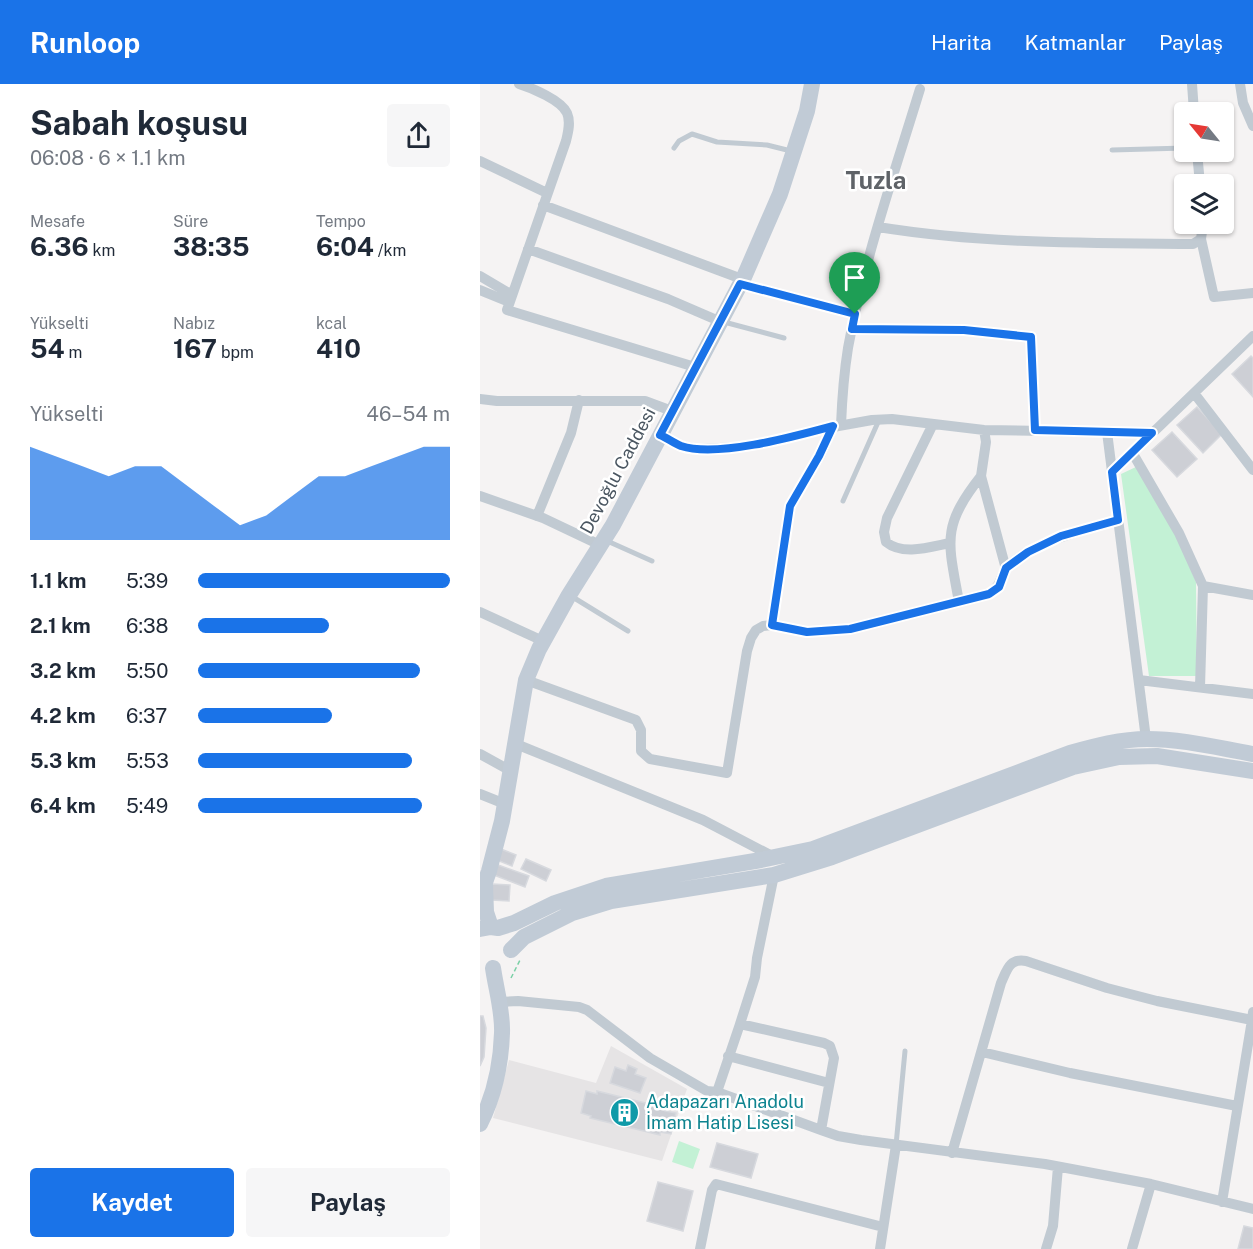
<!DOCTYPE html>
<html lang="tr">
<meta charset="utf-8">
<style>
:root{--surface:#fff;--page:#f6f6f7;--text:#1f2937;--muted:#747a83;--accent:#1a73e8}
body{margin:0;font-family:"Public Sans",sans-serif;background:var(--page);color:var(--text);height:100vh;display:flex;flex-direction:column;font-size:22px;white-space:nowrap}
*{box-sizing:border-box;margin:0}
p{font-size:20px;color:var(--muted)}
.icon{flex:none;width:33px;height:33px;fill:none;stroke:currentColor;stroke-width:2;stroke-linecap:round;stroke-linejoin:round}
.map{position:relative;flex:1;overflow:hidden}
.side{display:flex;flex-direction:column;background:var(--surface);width:480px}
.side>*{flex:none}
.needle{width:39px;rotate:300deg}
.tools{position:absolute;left:694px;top:18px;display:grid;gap:12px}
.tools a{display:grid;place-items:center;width:60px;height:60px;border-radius:6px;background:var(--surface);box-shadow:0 2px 4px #0004;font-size:30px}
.pin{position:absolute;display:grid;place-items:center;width:51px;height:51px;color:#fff;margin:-62px -26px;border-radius:50% 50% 50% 0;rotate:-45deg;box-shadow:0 0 6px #0007}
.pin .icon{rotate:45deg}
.round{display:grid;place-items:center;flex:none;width:63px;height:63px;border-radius:6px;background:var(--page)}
.overview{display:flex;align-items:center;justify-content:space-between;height:102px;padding:0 30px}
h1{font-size:33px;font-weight:700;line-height:45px}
.figures{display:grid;grid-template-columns:repeat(3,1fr);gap:9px;height:102px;padding:6px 30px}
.figures div{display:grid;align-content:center}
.figures b{font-size:26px;font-weight:700}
.figures small{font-size:16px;font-weight:400}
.figures p{font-size:16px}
.chart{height:168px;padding:12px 30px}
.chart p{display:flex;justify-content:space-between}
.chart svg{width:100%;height:108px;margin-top:6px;fill:var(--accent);opacity:.7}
.action{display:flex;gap:12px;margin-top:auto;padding:12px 30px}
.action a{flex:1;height:69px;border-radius:6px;background:var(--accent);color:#fff;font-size:24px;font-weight:700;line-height:69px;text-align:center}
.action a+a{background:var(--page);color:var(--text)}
ul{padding:0 30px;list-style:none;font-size:20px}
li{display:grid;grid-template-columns:96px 72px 1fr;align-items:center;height:45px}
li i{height:15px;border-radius:8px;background:var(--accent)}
header{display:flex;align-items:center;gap:36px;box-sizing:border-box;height:84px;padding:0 30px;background:var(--accent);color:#fff}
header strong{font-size:28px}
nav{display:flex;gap:33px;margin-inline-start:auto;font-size:21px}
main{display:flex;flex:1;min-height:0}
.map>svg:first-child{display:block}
</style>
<header>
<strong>Runloop</strong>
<nav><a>Harita</a><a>Katmanlar</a><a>Paylaş</a></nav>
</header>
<main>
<section class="side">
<div class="overview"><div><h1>Sabah koşusu</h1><p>06:08 · 6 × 1.1 km</p></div><a class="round"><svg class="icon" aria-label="share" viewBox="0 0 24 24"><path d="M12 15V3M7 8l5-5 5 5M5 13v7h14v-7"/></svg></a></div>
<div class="figures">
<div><p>Mesafe</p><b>6.36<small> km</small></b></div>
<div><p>Süre</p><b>38:35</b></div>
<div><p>Tempo</p><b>6:04<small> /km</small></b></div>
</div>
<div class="figures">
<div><p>Yükselti</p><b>54<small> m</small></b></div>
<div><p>Nabız</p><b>167<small> bpm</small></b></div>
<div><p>kcal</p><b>410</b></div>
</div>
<div class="chart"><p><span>Yükselti</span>46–54 m</p>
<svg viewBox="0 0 160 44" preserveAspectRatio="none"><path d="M0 44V6L10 10L20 14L30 18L40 14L50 14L60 22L70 30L80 38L90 34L100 26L110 18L120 18L130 14L140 10L150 6L160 6V44z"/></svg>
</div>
<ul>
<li><b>1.1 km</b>5:39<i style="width:100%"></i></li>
<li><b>2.1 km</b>6:38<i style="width:52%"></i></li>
<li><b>3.2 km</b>5:50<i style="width:88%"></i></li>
<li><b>4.2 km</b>6:37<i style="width:53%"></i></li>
<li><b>5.3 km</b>5:53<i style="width:85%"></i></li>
<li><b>6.4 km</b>5:49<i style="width:89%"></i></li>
</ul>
<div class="action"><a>Kaydet</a><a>Paylaş</a></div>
</section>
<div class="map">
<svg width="773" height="1165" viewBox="0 0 773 1165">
<rect width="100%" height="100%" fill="#f5f3f3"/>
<path fill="#e6e4e5" d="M131 962 207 1005 182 1077 13 1034 29 976 116 999Z"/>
<path fill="#c3f1d5" d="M658 382 699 457 716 498 717 592H669L641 390Z
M199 1057 220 1065 213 1085 192 1078Z"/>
<path fill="#cdcfd5" stroke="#d7d9de" stroke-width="1.5" d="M771 272 773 274V313L752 290Z
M717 323 742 350 723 369 697 341Z
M692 348 717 375 697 393 672 366Z
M21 765 36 771 32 782 17 776Z
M46 775 71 786 66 797 41 785Z
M18 781 49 792 45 803 14 791Z
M12 800 30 801 29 817 12 816Z
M0 932H3L6 944 4 973 0 982Z
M148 981 157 985 155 990 166 994 160 1009 130 999 135 983 146 987Z
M106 1007 117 1010V1007L186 1024 185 1027 196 1029 191 1050 180 1048V1051L110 1034 111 1032 101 1029Z
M237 1059 278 1070 271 1094 230 1083Z
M178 1098 213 1107 203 1147 167 1137Z
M764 1142 773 1144V1165H758Z"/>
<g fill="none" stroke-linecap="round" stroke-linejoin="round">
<path stroke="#7ad0a6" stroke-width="1.5" stroke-dasharray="4.5 3" stroke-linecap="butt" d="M31 894 40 876"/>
<path stroke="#c1cad2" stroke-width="5" d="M194 64 199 57 212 50 237 58 287 61 311 67
M632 66 705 64
M244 238 304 254
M363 417 399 336
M125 456 172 477
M91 512 148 547
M416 1061 425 967"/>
<path stroke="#c1cad2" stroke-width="10" d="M39 0C52 4 81 16 87 29 91 38 88 49 86 57L27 226 215 283
M712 0 714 28
M760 0 763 19 773 42
M717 68 720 100
M0 77 67 109
M63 121 262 195
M398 143C503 160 608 159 713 160L721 155 723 140
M721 155 734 213 773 209
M48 165 188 215 239 237
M0 192 32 211
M260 200 375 230
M0 206 29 218
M372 245 484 246 551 253 555 346
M714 309 773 386
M0 315 17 317H165L192 327
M453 340 407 434 404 448 406 458C423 472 450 463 470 459
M361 341C362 316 364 289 368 264 384 176 414 90 440 5
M504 346 506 358 501 392 526 485
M627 348 672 349
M180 351 201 362 218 365 261 363 294 357 353 343 392 336 412 335 504 346 627 348 666 655
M652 368 699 449 723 502 720 603
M632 388 773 252
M0 412 63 434 120 461
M57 432 91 349 99 316
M723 502 773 511
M479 518C468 457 461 443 501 392
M0 528 63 557
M292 541 310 422 340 372 353 343
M46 596 156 636 161 646V667L170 675 247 689 267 567 271 554 276 546 283 542 292 541 327 548 370 545 509 510C524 499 518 494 527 484 548 459 607 445 638 436
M659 596 773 610
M36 660 223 736 294 773
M0 670 31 687
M0 710 25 720
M19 918 38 917 99 923 107 926 170 974 227 1007 237 1008
M260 940 275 893 277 874 294 791
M502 968 590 989 757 1022
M248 972 349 999
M341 1046 354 974 350 962 344 959 260 940 237 1008 341 1046 358 1052 381 1056 565 1080 671 1100 773 1125
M472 1069 521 899C527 886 529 874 546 877L627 904 677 917 772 936 773 928
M742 1118 772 936
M220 1165 232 1106 236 1100 403 1143
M400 1165 416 1061
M566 1165 573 1142 578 1083
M652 1165 671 1100"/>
<path stroke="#c1cbd6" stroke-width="16" d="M5 801 6 828 11 843
M0 813 9 787 22 737 46 596 59 565 89 511 133 441 264 193 300 110 327 27 332 0
M0 845 11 843 18 844 34 839 75 819 126 802 281 776 333 765 590 669C615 662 641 655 667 655 703 655 738 664 773 670
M31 866 44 853 92 829 131 817 294 791 352 773 593 683 639 673 677 672 773 687
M0 1040C14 1012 21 980 22 949 23 928 16 905 13 884"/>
</g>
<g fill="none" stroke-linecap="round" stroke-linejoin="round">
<defs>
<path id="route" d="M260 200 375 230 372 245 484 246 551 253 555 346 672 349 632 388 638 436 581 452 548 468 526 484 519 503 509 510 370 545 327 548 292 541 310 422 339 372 353 342C316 352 237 374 201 362 194 359 187 354 180 351Z"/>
</defs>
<use href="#route" stroke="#fff" stroke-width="12"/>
<use href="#route" stroke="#1a73e8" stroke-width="8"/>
</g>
<defs>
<symbol id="building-disc" viewBox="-11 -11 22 22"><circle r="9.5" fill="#0f9aa8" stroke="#fff"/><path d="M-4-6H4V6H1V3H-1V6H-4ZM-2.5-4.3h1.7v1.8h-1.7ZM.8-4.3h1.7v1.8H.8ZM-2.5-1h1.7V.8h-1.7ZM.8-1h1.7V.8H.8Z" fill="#fff"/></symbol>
</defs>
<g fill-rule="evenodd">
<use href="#building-disc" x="128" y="1012" width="33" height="33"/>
</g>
<g text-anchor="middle" stroke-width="5" stroke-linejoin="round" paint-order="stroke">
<g font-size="18" fill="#4a5661" stroke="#fff">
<text transform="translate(138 387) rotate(-62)" y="6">Devoğlu Caddesi</text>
</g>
<g font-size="18" fill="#0d838f" stroke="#fff" text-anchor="start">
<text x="166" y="1024">Adapazarı Anadolu<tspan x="166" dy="21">İmam Hatip Lisesi</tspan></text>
</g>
<g font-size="24" font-weight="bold" fill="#5f6368" stroke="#fff">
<text x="396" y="105">Tuzla</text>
</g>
</g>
</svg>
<div class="tools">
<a><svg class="needle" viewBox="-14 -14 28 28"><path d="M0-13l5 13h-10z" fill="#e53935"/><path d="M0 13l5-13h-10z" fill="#747a83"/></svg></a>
<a><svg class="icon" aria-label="layers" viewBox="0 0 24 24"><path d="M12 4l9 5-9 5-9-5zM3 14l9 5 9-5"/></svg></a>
</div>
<div class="pin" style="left:375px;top:230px;background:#1e9e55"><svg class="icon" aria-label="arrive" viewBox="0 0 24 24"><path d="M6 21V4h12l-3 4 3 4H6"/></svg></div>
</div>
</main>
